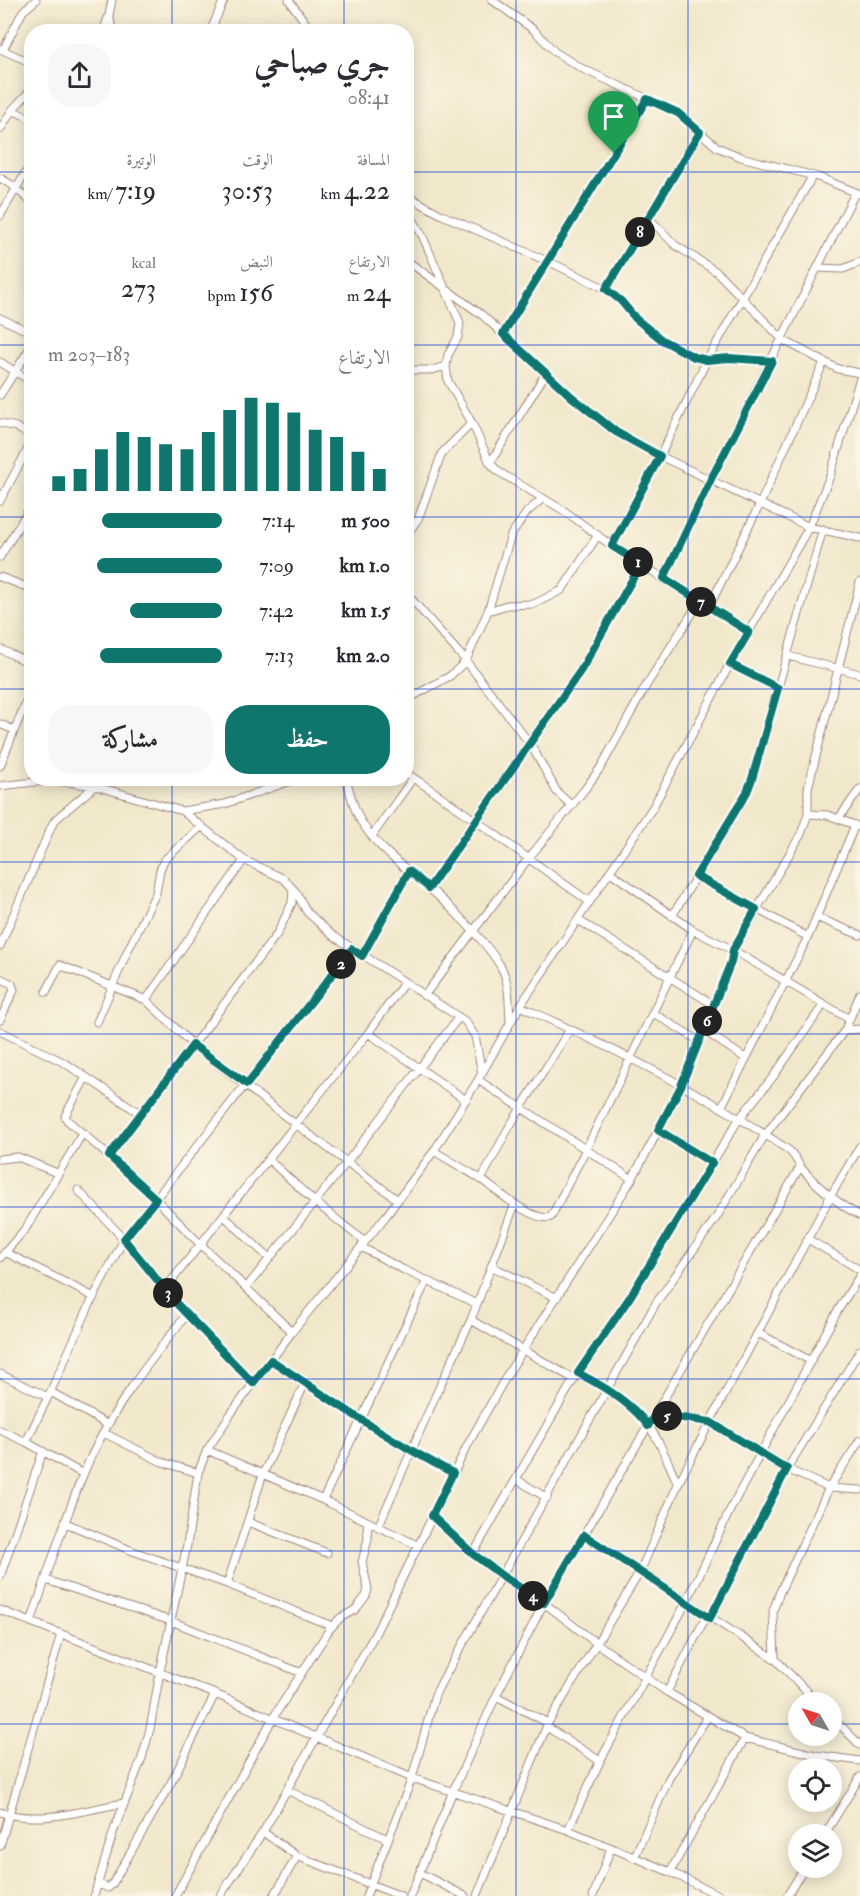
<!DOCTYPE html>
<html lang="ar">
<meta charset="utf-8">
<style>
:root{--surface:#fff;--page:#f7f7f7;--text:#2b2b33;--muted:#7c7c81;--accent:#0f766e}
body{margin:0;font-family:"IM FELL Double Pica",Amiri,serif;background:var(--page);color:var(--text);direction:rtl;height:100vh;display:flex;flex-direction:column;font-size:22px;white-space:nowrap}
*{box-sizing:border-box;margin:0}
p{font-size:20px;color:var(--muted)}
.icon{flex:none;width:33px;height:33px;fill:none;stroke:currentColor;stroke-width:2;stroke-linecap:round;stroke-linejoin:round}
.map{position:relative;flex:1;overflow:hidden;direction:ltr}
.details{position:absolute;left:24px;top:24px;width:390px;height:762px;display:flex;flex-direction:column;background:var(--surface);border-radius:24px;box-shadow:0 3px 15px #0003;direction:rtl}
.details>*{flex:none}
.needle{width:39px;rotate:309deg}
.buttons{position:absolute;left:788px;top:1692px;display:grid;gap:12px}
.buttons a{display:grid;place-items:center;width:54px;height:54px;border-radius:50%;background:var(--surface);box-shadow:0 3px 15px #0003;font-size:30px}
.pin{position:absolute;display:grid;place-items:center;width:51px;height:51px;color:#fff;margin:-62px -26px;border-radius:50% 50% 50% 0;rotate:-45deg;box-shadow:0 0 6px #0007}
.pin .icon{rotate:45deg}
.km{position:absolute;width:30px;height:30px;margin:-15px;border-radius:50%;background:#222;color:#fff;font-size:16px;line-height:30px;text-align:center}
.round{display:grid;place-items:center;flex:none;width:63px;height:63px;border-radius:24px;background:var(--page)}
.overview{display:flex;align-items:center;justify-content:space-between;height:102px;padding:0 24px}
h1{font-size:33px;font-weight:600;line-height:45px}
.figures{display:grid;grid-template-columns:repeat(3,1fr);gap:9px;height:102px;padding:6px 24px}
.figures div{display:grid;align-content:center}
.figures b{font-size:26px;font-weight:600}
.figures small{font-size:16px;font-weight:400}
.figures p{font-size:16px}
.chart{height:168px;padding:12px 24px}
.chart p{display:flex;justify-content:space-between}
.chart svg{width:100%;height:108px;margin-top:6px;stroke:var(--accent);stroke-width:6}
.action{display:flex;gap:12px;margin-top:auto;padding:12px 24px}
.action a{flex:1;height:69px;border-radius:24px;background:var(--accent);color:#fff;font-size:24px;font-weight:600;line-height:69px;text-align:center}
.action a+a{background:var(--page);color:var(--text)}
ul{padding:0 24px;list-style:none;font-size:20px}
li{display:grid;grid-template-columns:96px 72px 1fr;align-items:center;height:45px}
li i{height:15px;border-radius:8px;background:var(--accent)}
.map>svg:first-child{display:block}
</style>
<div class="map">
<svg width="860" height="1896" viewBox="0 0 860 1896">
<rect width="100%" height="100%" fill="#fcf5e5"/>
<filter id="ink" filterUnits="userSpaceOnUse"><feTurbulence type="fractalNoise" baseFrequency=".0167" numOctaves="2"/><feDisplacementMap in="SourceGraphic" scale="12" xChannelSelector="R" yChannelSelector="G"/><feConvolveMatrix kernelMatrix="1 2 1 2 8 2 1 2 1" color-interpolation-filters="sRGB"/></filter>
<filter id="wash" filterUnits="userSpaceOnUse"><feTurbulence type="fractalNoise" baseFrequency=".008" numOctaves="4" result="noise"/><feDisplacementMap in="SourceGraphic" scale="24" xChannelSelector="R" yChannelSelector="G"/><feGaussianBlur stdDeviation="1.35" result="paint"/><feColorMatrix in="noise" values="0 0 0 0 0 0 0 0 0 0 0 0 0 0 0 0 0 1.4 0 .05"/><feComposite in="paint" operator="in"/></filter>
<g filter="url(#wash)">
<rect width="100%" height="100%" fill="#f1e8cc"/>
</g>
<g filter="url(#ink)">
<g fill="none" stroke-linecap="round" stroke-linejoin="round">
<defs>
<path id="minor" d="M289 0 312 32
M492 0 534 30 555 52 581 68 678 113 717 147 741 157 818 177 860 194
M110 18 112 32
M103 32 109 15 112 0
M210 32 224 0
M0 49 32 63
M3 50 23 11 36 0
M12 110 32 119
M0 130 12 110 32 89
M0 178 12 185 32 203
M406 195 440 214 556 265 606 289 621 301 636 319 662 340 694 357 707 360 729 358 772 361
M406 207 423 237 460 323 458 337 448 355 446 366 448 381 472 423 490 463 499 472 566 512 612 546 749 632
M0 216 32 162
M649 218 675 245 717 272 783 340 838 369 860 373
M406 260 482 315 572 397 620 435 660 456 809 527 860 538
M818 268 843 269 860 262
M606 289 700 132
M0 318 32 333
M503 334 647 99
M0 362 32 382
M406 370H432L446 366
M0 395 32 345
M0 423 16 427 32 437
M490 463 546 373
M0 501 32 441
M406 536 418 519 442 453 472 423
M612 546 660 456 707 360 812 177
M0 557 32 504
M0 577 32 589
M664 578 711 479 855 193
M406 593 466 661 531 745 557 792 572 806
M709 607 760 504 824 362
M488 611 507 605 534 604 562 590 598 535
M0 649 32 664
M788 656 860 674
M730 664 778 688
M406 700 450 676 466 661 488 611 511 535 527 512 543 498
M0 724 14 730
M0 766 32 687
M406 773C469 814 528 859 590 902
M346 778C351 795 354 812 364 826 380 850 405 868 427 886 449 905 489 944 502 969 510 985 509 1006 510 1023
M0 786 52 780 95 786 182 811 244 860 284 879 296 892 307 912 332 935 465 1021 475 1036 482 1074
M182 811 225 804 299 778
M808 814 828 815 860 827
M839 818 860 789
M372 836 413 778
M610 872 693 930 733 950 849 1019
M696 876 808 937
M429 888 581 670 641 564
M672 916 739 807 752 779 823 529
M816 917 860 935
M578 920 714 1005
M0 946 52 825 56 819 95 786
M362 955 409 871
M0 978 12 984 14 990 0 1020
M46 992 60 965 146 1000 193 1045 286 1117 398 1200
M424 996 528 859 585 789 601 767 647 684 700 601
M146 1000 244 860
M520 1006C612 1048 703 1092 787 1149 795 1154 797 1163 803 1170 820 1189 838 1204 860 1216
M653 1013 698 1040
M97 1022 128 950 156 893 160 870 164 860 202 826
M703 1030 745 1058
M845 1030 860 1029
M0 1031 65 1063 141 1114
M368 1033 466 1100
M86 1077 65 1116 67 1120 139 1182 194 1238 292 1332
M478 1080 632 1179
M721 1108 808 937 855 825
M658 1130 712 1163
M434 1151C450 1161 467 1170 482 1180 496 1190 534 1223 551 1217L586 1149 693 930
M109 1156 277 934 292 903 293 889
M0 1159 18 1157 57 1173
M269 1160 315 1202 365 1242
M481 1180 508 1129 570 1029
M78 1190 124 1239 175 1302 253 1383
M224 1216 269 1258
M808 1239 860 1270
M361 1247 404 1270 477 1304
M5 1252 94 1297
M0 1258 26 1228 82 1134
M491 1266 557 1298
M246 1288 347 1162 459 1017
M165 1289 368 1033 404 983
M471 1320 574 1379
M758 1333 811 1361
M271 1360C331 1400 389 1440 454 1473
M578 1373C601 1385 626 1400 643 1419 659 1437 668 1463 678 1484
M0 1374 48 1397 90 1304 124 1239 352 949
M51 1392 108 1425
M655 1414 710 1422 787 1469 829 1488 779 1594 773 1611 775 1659 817 1702
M0 1430 26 1442 83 1474
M104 1433 162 1462 198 1473
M860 1440 829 1488 860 1490
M26 1442 48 1397
M207 1450 323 1500 417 1545
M516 1479 574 1379 630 1297 739 1119 773 1077 824 1004
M323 1500 427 1280
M432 1516 473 1554 501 1575 544 1603 596 1643 667 1692 745 1738 670 1872
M248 1522 327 1553
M66 1523 130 1550 227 1584 332 1626
M378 1527 438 1390 471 1320 515 1204
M584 1535 775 1659
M473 1554 516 1479 547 1498
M0 1577 43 1451
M46 1580 171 1621 302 1673
M227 1584 263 1474 305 1383
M0 1610 215 1694 412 1778 568 1830 670 1872 721 1896
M710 1619 787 1469 860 1350
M31 1622C48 1573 63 1523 83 1475 107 1416 147 1364 187 1314
M667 1692 706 1617
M496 1696 548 1723
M831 1716 860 1745
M547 1727 600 1761
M745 1738 816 1755 860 1761
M287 1790 387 1839
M0 1812C41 1825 83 1810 124 1803
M568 1830 600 1761 686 1603 733 1504 837 1312 860 1275
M263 1832 297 1856 401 1896
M825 1834 860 1777
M0 1846 61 1634
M634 1858 669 1778 708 1716
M420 1873 465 1896
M99 1884 108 1888 113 1883 172 1781 215 1694
M94 1896 114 1830 142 1758 150 1729 160 1672 187 1545 198 1473 207 1450 230 1415 292 1332 386 1216 434 1151 478 1080 520 1006 653 807 730 664 809 527 830 476 860 378
M175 1896 273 1718 329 1630 340 1618 355 1610 366 1596 368 1589 362 1562 368 1539 367 1522
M220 1896 263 1832 375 1634 466 1448 507 1375 632 1179 649 1148 681 1086 731 962 733 950 801 834 808 814V788L860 582
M274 1896 297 1856
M366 1896 412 1778 435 1695 442 1681 656 1303 716 1218 765 1135 845 1030 860 994
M410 1896 453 1791 496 1696 544 1603 800 1167
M477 1896 548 1723 640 1572 678 1484 710 1422 830 1197 860 1146
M593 1896 611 1848
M787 1896 804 1868"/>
</defs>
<use href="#minor" stroke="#9e847c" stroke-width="9"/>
<use href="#minor" stroke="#fff" stroke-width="7"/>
</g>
</g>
<g fill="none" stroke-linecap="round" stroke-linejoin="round" filter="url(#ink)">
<defs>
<path id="route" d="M647 99 678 113 700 132 606 289 621 301 636 319 662 340 694 357 707 360 729 358 772 361 711 479 664 578 749 632 730 664 778 688 752 779 747 792 696 876 756 909 733 950 731 962 681 1086 658 1130 712 1163 630 1297 578 1373C603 1386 632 1403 648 1426L655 1414 710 1422 787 1469 710 1618 584 1535 544 1603 501 1575 473 1554 432 1516 453 1473C389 1440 331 1400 271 1360L253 1383 175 1302 124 1239 156 1199 109 1156 193 1045 247 1084 352 949 362 956 409 871 429 888 581 670 641 564 612 546 660 456 616 432 572 397 503 334Z"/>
</defs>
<use href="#route" stroke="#fff" stroke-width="12"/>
<use href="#route" stroke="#0f766e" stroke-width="8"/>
</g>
<path fill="none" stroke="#1d4ed8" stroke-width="1.5" stroke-opacity="0.55" d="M172 0V32M344 0V32M516 0V1896M688 0V1896M0 172H32M406 172H860M0 345H32M406 345H860M0 517H32M406 517H860M0 689H32M406 689H860M172 778V1896M344 778V1896M0 862H860M0 1034H860M0 1207H860M0 1379H860M0 1551H860M0 1724H798M831 1724H860"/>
</svg>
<div class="buttons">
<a><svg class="needle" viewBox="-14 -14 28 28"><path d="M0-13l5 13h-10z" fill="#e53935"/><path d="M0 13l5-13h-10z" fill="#7c7c81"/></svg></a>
<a><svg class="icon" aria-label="locate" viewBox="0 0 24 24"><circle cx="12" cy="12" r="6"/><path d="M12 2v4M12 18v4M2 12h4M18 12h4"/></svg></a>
<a><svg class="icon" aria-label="layers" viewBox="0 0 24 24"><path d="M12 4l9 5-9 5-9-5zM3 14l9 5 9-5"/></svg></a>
</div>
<div class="pin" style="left:614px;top:153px;background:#1e9e55"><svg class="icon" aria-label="arrive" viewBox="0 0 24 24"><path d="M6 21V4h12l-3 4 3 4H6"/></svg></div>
<b class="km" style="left:638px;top:562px">1</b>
<b class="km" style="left:341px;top:964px">2</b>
<b class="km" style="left:168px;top:1293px">3</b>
<b class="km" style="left:533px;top:1596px">4</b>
<b class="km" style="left:667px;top:1416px">5</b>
<b class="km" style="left:707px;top:1021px">6</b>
<b class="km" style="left:701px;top:602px">7</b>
<b class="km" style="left:640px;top:232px">8</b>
<section class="details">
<div class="overview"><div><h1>جري صباحي</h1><p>08:41</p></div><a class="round"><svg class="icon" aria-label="share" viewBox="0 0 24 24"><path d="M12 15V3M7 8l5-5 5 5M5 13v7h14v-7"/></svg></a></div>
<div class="figures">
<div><p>المسافة</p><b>4.22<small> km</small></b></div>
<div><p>الوقت</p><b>30:53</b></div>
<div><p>الوتيرة</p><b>7:19<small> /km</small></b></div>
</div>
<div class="figures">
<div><p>الارتفاع</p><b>24<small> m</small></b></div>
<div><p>النبض</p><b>156<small> bpm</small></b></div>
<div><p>kcal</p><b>273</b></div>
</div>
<div class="chart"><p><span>الارتفاع</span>183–203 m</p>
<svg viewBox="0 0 160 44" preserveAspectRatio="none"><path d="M5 44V38M15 44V35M25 44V27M35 44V20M45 44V22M55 44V25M65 44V27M75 44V20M85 44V11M95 44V6M105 44V8M115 44V12M125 44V19M135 44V22M145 44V28M155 44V35"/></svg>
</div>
<ul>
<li><b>500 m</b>7:14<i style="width:69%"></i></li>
<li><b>1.0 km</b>7:09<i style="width:72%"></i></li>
<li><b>1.5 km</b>7:42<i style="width:53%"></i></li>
<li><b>2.0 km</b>7:13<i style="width:70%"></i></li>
</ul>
<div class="action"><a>حفظ</a><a>مشاركة</a></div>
</section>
</div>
